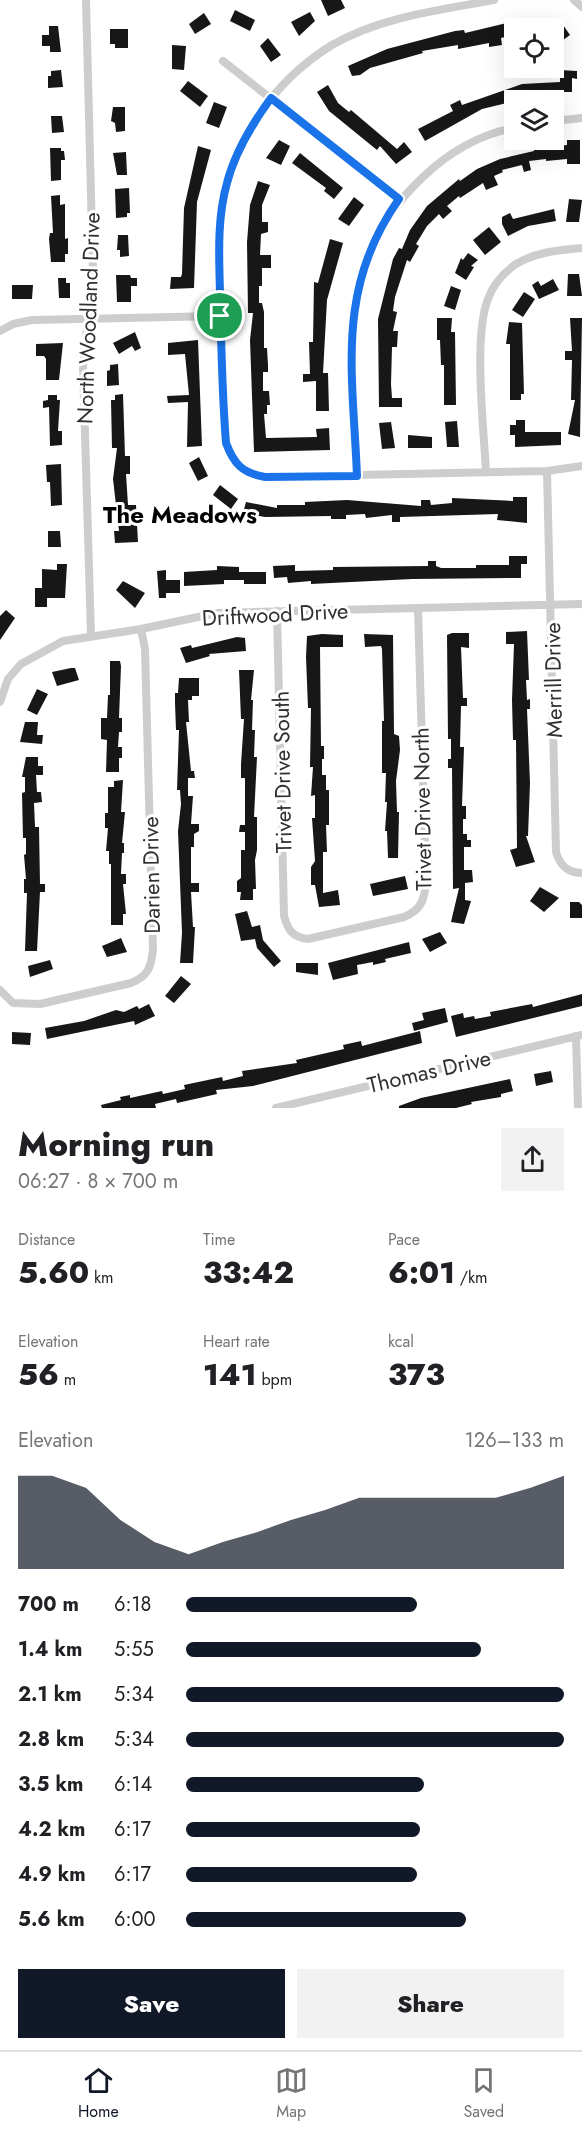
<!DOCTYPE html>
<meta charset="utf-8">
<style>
:root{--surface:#fff;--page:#f2f2f2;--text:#202124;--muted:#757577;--line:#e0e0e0;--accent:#111827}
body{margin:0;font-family:Jost,sans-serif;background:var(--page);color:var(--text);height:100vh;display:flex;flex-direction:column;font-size:22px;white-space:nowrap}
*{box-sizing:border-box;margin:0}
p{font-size:20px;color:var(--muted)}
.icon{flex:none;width:33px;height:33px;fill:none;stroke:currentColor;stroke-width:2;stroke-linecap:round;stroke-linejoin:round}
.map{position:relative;height:1108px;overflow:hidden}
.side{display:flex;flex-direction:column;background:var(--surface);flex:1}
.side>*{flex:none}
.controls{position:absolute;left:504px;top:18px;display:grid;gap:12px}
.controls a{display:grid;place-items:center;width:60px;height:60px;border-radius:0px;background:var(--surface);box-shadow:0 6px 24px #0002;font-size:30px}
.pin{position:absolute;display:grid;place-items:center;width:51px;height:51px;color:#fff;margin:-26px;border:3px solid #fff;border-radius:50%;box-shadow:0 2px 6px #0007}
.round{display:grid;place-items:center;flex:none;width:63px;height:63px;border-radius:0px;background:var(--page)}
.head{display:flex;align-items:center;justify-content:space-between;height:102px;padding:0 18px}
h1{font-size:33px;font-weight:800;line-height:45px}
.figures{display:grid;grid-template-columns:repeat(3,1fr);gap:9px;height:102px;padding:6px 18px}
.figures div{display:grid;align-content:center}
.figures b{font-size:30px;font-weight:800}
.figures small{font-size:16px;font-weight:400}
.figures p{font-size:16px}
.chart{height:168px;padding:12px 18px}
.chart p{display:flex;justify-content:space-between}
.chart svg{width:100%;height:108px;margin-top:6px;fill:var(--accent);opacity:.7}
.action{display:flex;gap:12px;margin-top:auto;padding:12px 18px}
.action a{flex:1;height:69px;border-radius:0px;background:var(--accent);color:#fff;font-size:24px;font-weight:800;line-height:69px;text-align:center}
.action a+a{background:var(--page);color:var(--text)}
ul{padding:0 18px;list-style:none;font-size:20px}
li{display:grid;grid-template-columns:96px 72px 1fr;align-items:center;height:45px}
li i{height:15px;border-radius:8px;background:var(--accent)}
.tabs{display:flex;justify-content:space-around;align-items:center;height:84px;border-top:2px solid var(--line);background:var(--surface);font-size:16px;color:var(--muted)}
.tabs a{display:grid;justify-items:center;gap:3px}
.tabs .active{color:var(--accent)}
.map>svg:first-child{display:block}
</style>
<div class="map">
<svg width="582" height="1108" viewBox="0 0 582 1108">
<rect width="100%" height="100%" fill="#fff"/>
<path fill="#171717" d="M321 0H341L345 8 328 16Z
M235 10 255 20 250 31 230 21Z
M310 12 315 21 299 36 291 22Z
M204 13 211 24 195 34 189 24Z
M537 20 538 28H509L510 36 501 38 502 45 489 47V43L458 49V45L422 51 423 53 370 68 360 75 352 76 348 66 387 49 455 31 464 30 465 33 515 21Z
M561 22 570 35 559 43 554 34V27Z
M49 26H58L61 52H50V46H42V35H49Z
M110 29H128V48H115V44H110Z
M268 38 281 55 271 62 260 46Z
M172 45 186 46 184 70 172 69Z
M61 70 63 87 48 88V76H51V71Z
M560 70 577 71V79L572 78V92H552L482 109 425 141 418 129 453 111 450 105 460 100 462 105 522 84 560 82Z
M188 81 208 96 200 107 180 91Z
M328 85 338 103 349 112 351 110 397 149 404 142 412 152 396 164 380 146 377 150 329 111 317 92Z
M214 102 227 107 219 128 206 123Z
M113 107H125V131L116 132 115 123 111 121Z
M51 116H62L64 132 52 133Z
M279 140 290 146 281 165 266 158Z
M567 140H580V164H567V159L546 161V159L529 161 531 170 524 172 522 165 502 170 503 172 494 176 498 185 486 190 483 183 460 198 459 196 447 206 452 211 443 219 439 214 427 226 416 244 419 246 410 262 407 260 395 297 393 311 397 312 393 331H398L397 347H392L391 384 392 398H402V407H379L378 319 393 259 399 248 402 249 410 230 427 206 459 179 460 181 477 169 500 159 534 151V148L567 145Z
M198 146 211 150 197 202 194 288 170 289 171 277H181L182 274 184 208Z
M50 148H61V151H64L65 160H61V180L51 181Z
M126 152 127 175H117L113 153Z
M300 153 343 188 334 199 324 191 326 188 292 163Z
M258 181 270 185 262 205V222H268V232L261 234 260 255H271V268H262V286H259V303H262L264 312V348H267L268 365V372H263V391H269L270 405H267V414H264L266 438 317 437 316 429 329 428 330 450 254 452 250 340 253 313H248L247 242 250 205Z
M129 188 130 213H127V217L116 218 115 189Z
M60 195V205L65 204V239L68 238V254H65V262H51L49 239 50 233H53L51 196Z
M354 197 364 205 349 226 338 219Z
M569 199 582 200 579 222H566Z
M554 209 556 221 528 226 508 236 502 224V217L510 213 513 219Z
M489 227 501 242 485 255 473 240Z
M118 235H128L129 256 120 257V250H117Z
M330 239 343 243 327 300 323 373H328L329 411H316V381L303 382V374H310L309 342H313L314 282 318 283Z
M468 253 478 260 471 266 474 267 466 280 455 273 461 258 463 260Z
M568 274H579L582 296H567Z
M116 275H130L131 278H137V286H131V302H117Z
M58 278H66V283H70V298H59Z
M553 279 559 290 539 299 532 285 538 281 541 286Z
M12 285H33L32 299H12Z
M451 286 461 290 455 310 444 306Z
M524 292 535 299 523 317 512 310Z
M437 318H452L451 332H455L456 405H444V365H441L440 340H437Z
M570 318H582L580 437 568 434 575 400H571L572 360H565V351H572Z
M509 322 522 323 524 394H521V400H510V344H506Z
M135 332 141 348 135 351 132 346 119 354 113 343Z
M198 340 202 446 187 447 188 402 168 403 167 396 189 395 185 354 168 355V343Z
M63 343 59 380H46V359L44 356H36V344Z
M118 364 119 385 107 386V371L110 370V365Z
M123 394 125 456H130V474H126L128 505H136L138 542 115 543 114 531H119L113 479 117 448H112L111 400H115V395Z
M48 395H57V400H60L58 431H62V445L50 446 49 407 43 408V401L48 400Z
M516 420H525V432H561V445L515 447V435H510V425H516Z
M457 421 459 447H447L445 422Z
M391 422 395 448 382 449 379 423Z
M408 435 432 437V448H408Z
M199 457 208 476 198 481 189 463Z
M61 464 62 505 51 506 50 482H47L46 465Z
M220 485 238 499 231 509 213 495Z
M513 497H527V523L497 520 498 514 400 517V522H392V515L366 518 365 514 346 515V519H331V516L265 517 243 513 246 502 277 508V505H305V502L347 500 421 506V500H430L431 505 452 503V498L513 501Z
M48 531H60L61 547H48Z
M509 556H527V564H521V578L412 579 311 584V581L288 583 287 577 274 578 273 566 295 565V571L333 570V567L428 566V561H436V566L441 568H476V565H509Z
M57 564H67L65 598H47V607H35V588H42V569L57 570Z
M217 566 239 567V572H266V584H244V580H224V584L184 586V572L217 570Z
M166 570V580H180V593H166V598H159L157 571Z
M123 581 145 593 135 608 116 590Z
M6 610 15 618 0 640V616Z
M527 631 529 680H526L527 700 530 699V709H527L530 783 528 836H526L535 862 516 867 510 850 517 848 516 740H513L512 700 514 644H506V632Z
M452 633H469V648L461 647 463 698H467V706H461L460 747H464L462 806H466V819H463V834H467V840H471V847H464V870H472L473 882 465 883V900L471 901 464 924 451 922 459 888 453 889 452 768H448V759H451V739H448L447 635Z
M322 634 343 635V647H320L321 746H324V759H322V775H326V790H329V825H326L327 852H323V893L338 890 340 905 319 907 315 885H311V867L315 861 312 818H315V795L311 796 313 767H310L311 708H308L306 657 307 636Z
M364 634 393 635 394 734 399 736 400 750 396 781 397 812H399L398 858H388L387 831H385L387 802H385L386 773H382V721H384L382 649 381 646 365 647Z
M237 637 245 638 246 651 209 654 210 656 186 663 180 648 191 645 192 648Z
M110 661H120L121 666 119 718H122V732H119L118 747H122V758H119V772H106L107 740 101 739V718H107L108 695H110Z
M71 668H75L79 680 57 686 52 672Z
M239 670H254L251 700H253L252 730H255L254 757H257L254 817H257V850L255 860 256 889H253V900H240L241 892H237V881L241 878V850H245V832H239L240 825H245V778H241V764L244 719H241Z
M179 678H199V696H192V700H188L189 722H186L191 771H194L195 778H188V796H193L191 824H199V831L194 834V847H191V883H199V892H191L193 927H195L193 963H180L182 933 178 831 181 804 180 790H177L179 730H176L175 703V693H178Z
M37 689 48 694 37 715 27 710Z
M25 722H38L37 735H43L42 744 20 742Z
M26 757H38V766H43V775H36L37 792H41L42 802 34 803 35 827H39L40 884H45V892H40L37 951H25L27 893H24V879H26L24 855 26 854V838H23L22 793 25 792V777H22Z
M123 780 121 812H125L122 843H124V853H122L121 874H126V884H123L126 914H123V925H111V864H109V851H106L108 828H105V813H108V787H114V781Z
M405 876 408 889 373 896 370 884Z
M540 887 559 898 544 912 530 901Z
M570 902H579L582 905V918H570Z
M247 911 252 927 260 925 263 940 281 961 274 967 257 948 255 939 241 941 235 914Z
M440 932 447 943 430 952 422 939Z
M121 938 127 952 107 957 102 946Z
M409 942 411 953 385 959 386 962 373 965V962L357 965 358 974 333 980 328 963Z
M50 960 53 969 30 977 28 966Z
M296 963H318V975L296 972Z
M181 976 191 984 174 1003 165 996Z
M582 994V1006L456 1037 451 1016 463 1013 464 1018 474 1016 475 1019 491 1016 490 1012 532 1004 533 1007Z
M149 1004 155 1016 135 1025 134 1021 47 1039 45 1028 84 1021 116 1010 124 1012 137 1006 139 1009Z
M445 1008 448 1022 414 1031 412 1023 424 1020 422 1013Z
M420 1031 422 1043 253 1086 216 1090 217 1094 195 1099 177 1103 176 1099 155 1104 156 1108H102L101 1105 121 1100 120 1097 130 1095V1098L162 1091 163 1094 185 1089 184 1085 222 1077 223 1081 243 1076 242 1071 297 1063 296 1060 344 1049 343 1045 361 1041 362 1046Z
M12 1032 31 1033 30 1045 12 1044Z
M551 1071 553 1082 536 1086 534 1074Z
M510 1079 513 1091 501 1094V1097L471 1102 472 1104 456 1108H399V1106L421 1098Z"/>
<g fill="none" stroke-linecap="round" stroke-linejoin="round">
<path stroke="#cdcdcd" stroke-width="8" d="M86 0 93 273 83 366 91 636
M494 0C440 10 380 17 332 45 272 82 229 145 221 215 218 245 220 276 220 306 221 351 222 397 226 443 234 464 242 473 265 477L547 471 582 466
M574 0 582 7
M223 61 399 199
M554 121 582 118
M0 331 13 324 32 320 220 316
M547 471 556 852C560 865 567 873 582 873
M486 472C484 430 473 336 488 299 493 285 503 273 516 264 536 252 559 250 582 248
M357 476C353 362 331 263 423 177 448 153 480 134 514 128
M277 611 284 916C288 930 292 937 308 939L404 917C421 910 424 901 426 883L418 608
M0 702 8 679 21 664 63 641 141 629 217 613 582 604
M0 990 13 1003 40 1004 131 983C148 976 151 968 153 950L145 649 141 629
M576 1036 578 1108
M276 1108 582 1035"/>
</g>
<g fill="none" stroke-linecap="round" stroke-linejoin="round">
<defs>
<path id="route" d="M271 98 399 199C335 289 353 373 357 476L265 477C242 473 234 464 226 443 222 393 221 342 220 292 219 256 217 218 227 183 235 152 252 124 271 98Z"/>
</defs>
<use href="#route" stroke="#fff" stroke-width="12"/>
<use href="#route" stroke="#1a73e8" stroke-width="8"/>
</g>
<g text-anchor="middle" stroke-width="6" stroke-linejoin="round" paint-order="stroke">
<g font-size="22" fill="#303030" stroke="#fff">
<text transform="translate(88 318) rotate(-88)" y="8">North Woodland Drive</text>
<text transform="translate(275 614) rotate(-3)" y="8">Driftwood Drive</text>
<text transform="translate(553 680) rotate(-91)" y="8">Merrill Drive</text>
<text transform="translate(282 772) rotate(-91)" y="8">Trivet Drive South</text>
<text transform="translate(422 809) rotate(-91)" y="8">Trivet Drive North</text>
<text transform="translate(151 875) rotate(-91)" y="8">Darien Drive</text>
<text transform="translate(429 1071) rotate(-13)" y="8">Thomas Drive</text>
</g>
<g font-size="24" font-weight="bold" fill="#000" stroke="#fff">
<text x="180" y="523">The Meadows</text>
</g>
</g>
</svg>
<div class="controls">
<a><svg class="icon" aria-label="locate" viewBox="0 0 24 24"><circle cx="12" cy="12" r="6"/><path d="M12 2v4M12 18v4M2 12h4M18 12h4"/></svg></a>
<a><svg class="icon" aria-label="layers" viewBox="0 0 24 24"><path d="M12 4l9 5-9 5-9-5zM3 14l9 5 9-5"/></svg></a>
</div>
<div class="pin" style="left:220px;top:316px;background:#1e9e55"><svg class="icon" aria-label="arrive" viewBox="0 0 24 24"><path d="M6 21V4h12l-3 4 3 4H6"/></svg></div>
</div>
<section class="side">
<div class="head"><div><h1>Morning run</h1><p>06:27 · 8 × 700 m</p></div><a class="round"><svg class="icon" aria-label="share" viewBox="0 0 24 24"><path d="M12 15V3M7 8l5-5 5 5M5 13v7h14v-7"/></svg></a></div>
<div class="figures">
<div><p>Distance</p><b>5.60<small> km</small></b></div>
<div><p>Time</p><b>33:42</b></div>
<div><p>Pace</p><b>6:01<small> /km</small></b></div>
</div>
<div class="figures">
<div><p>Elevation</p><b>56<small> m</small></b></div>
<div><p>Heart rate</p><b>141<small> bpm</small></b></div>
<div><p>kcal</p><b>373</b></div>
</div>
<div class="chart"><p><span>Elevation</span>126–133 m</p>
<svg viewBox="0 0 160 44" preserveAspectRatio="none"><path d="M0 44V6L10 6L20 11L30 24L40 33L50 38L60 33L70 29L80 24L90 20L100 15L110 15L120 15L130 15L140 15L150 11L160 6V44z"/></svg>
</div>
<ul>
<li><b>700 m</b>6:18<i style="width:61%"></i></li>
<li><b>1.4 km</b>5:55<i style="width:78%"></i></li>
<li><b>2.1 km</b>5:34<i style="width:100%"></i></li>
<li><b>2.8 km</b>5:34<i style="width:100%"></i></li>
<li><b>3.5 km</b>6:14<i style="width:63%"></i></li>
<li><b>4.2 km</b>6:17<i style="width:62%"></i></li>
<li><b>4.9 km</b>6:17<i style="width:61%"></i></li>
<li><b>5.6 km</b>6:00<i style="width:74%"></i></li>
</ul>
<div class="action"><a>Save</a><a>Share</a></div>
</section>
<nav class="tabs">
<a class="active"><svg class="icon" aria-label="home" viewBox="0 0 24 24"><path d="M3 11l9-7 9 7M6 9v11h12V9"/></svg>Home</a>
<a><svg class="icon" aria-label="map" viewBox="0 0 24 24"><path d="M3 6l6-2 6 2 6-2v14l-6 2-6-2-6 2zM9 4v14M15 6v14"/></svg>Map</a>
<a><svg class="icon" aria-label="saved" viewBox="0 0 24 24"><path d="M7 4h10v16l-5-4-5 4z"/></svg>Saved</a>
</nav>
